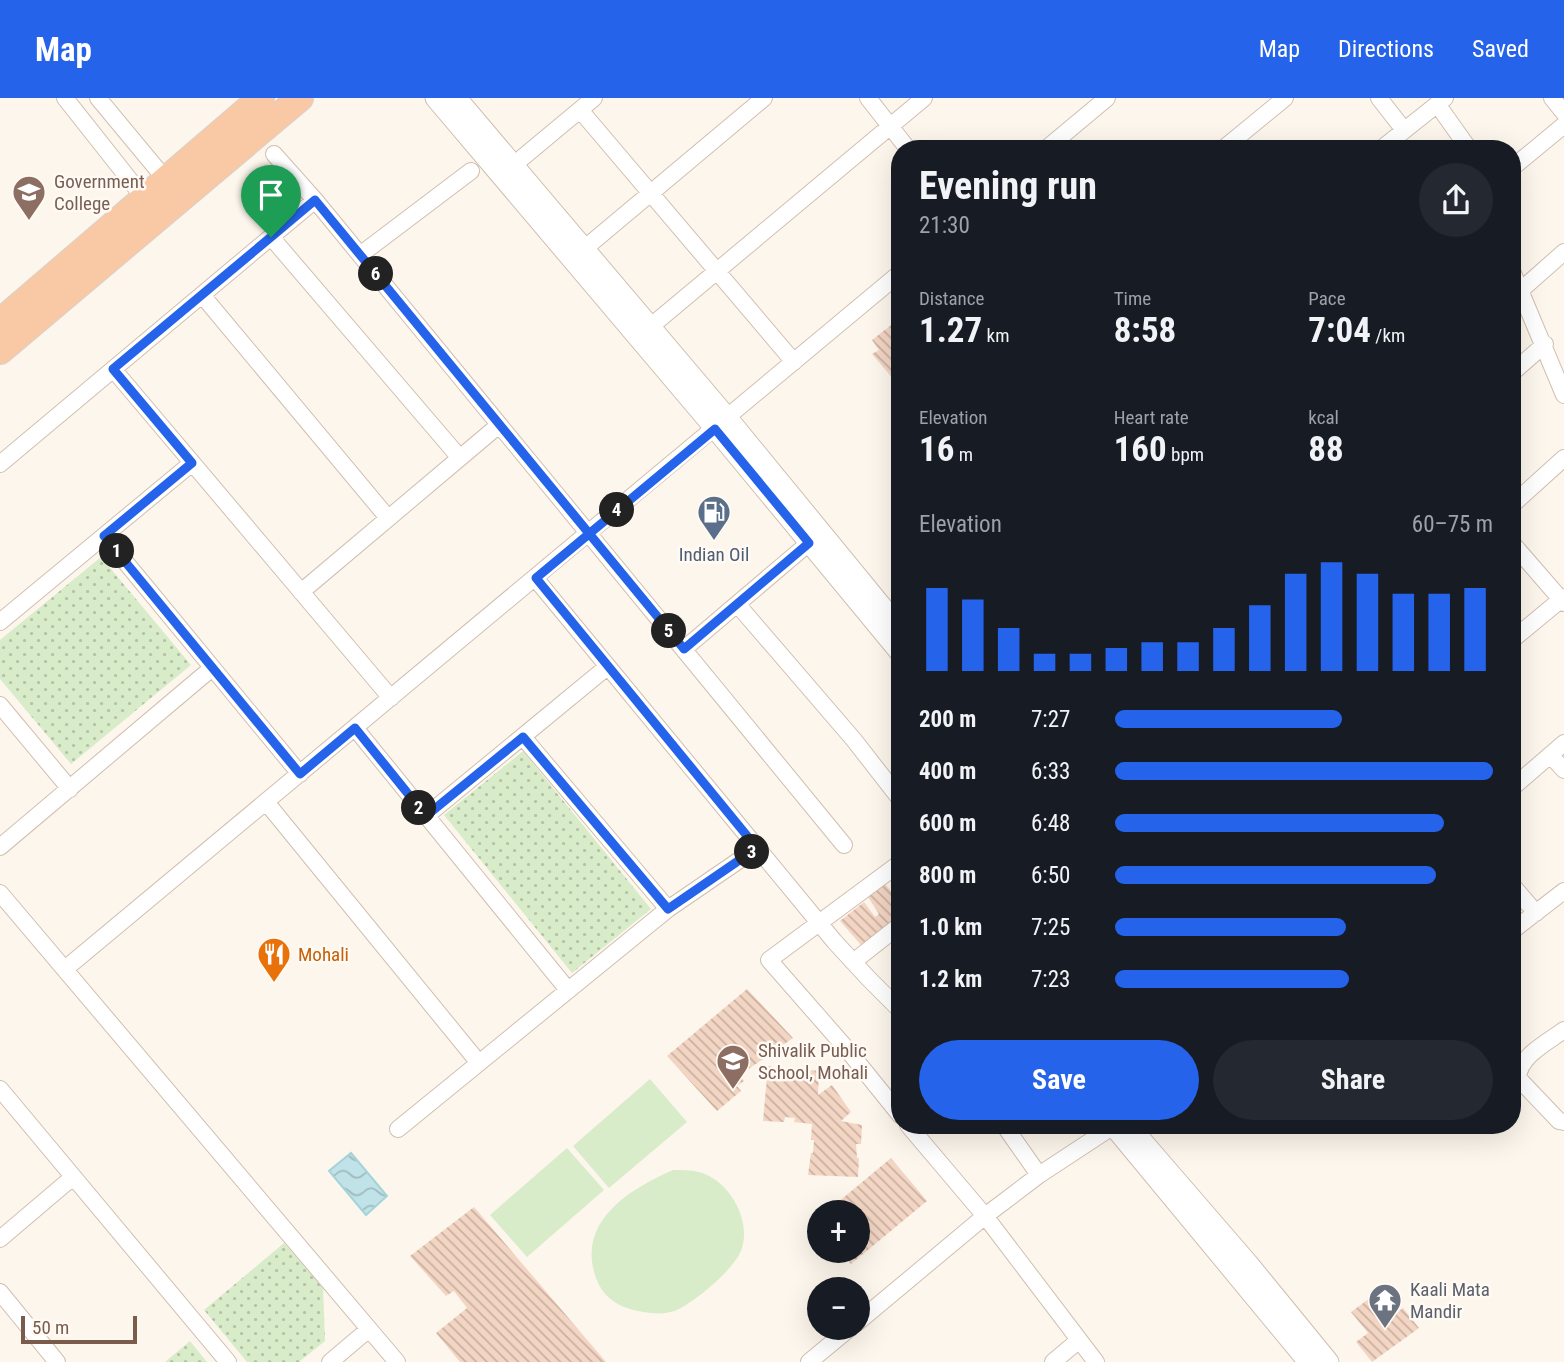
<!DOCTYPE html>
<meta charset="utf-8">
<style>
:root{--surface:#171b24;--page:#242831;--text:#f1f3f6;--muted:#9ea1a6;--accent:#2563eb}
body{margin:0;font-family:"Roboto Condensed",sans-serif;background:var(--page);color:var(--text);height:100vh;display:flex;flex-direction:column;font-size:26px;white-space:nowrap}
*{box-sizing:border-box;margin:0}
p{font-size:23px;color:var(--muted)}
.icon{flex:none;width:38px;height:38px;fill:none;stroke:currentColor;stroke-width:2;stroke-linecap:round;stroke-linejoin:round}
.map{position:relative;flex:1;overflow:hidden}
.drawer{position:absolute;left:891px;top:42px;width:630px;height:994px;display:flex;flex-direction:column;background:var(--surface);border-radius:28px;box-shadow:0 7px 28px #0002}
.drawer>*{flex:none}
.tools{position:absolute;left:807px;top:1102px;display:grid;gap:14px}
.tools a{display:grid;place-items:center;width:63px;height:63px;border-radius:50%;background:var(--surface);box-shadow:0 7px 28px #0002;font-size:35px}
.scale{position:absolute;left:21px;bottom:18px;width:116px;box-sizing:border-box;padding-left:7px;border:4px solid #7a5c4d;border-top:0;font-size:19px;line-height:24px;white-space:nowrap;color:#7a5c4d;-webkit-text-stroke:5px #fffaf3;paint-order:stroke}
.pin{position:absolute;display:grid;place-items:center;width:60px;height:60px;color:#fff;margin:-72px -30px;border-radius:50% 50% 50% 0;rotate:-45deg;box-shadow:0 0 7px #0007}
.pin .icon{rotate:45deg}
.km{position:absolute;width:35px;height:35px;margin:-18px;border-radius:50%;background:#222;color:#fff;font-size:19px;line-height:35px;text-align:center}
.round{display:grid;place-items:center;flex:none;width:74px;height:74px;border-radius:37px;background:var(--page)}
.summary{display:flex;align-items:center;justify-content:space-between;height:119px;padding:0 28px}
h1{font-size:38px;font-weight:700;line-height:52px}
.metrics{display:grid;grid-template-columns:repeat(3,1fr);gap:10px;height:119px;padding:7px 28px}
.metrics div{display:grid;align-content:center}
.metrics b{font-size:35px;font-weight:700}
.metrics small{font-size:19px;font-weight:400}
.metrics p{font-size:19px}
.chart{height:196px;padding:14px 28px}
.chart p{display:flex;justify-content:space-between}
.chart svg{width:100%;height:126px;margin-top:7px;stroke:var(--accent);stroke-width:6}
.cta{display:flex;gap:14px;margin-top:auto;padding:14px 28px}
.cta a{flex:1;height:80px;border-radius:42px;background:var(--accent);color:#fff;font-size:28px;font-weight:700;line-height:80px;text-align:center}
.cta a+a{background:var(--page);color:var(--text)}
ul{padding:0 28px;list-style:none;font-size:23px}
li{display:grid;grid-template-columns:112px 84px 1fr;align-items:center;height:52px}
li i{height:18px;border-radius:9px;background:var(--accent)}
header{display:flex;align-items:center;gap:42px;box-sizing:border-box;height:98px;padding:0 35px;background:var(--accent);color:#fff}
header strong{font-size:33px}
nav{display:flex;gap:38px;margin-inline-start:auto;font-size:24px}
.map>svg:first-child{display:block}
</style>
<header>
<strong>Map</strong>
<nav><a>Map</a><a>Directions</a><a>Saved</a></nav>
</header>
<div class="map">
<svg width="1564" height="1264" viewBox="0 0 1564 1264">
<defs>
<pattern id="park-dots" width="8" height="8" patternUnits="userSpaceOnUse" patternTransform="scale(1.75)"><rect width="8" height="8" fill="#d8ecc9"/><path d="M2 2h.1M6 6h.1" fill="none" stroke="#b4c2a5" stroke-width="1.8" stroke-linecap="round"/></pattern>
<pattern id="water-waves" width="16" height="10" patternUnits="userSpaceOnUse" patternTransform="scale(1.75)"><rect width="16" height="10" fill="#bfe3e8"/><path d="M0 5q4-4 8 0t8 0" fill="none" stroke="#a0bbbe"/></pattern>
<pattern id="building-back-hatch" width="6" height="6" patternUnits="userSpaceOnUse" patternTransform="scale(1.75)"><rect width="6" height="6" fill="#f3d5c3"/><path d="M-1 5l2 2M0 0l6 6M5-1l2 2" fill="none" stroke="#cab0a1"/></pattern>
</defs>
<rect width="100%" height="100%" fill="#fdf6ec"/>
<path fill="#d8ecc9" d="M650 981 687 1024 609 1090 573 1048Z
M567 1050 604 1092 527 1159 490 1117Z
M673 1072C681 1072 691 1072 699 1074 729 1082 751 1121 742 1150 736 1170 696 1203 677 1212 663 1218 644 1215 630 1211 614 1206 602 1197 596 1180 576 1124 628 1092 673 1072Z"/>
<path fill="url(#park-dots)" d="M101 459 191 567 71 666 0 581V542Z
M523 653 651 811 572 875 444 717Z
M284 1145 323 1189 325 1243 299 1264H247L204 1212Z
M190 1243 207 1264H165Z"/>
<path fill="url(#water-waves)" stroke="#a5d3da" stroke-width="2" d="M351 1055 387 1098 366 1117 329 1073Z"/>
<path fill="url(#building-back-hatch)" d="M900 220 899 274 900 289 872 256 879 252 872 242Z
M900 777V794L889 781Z
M885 786 896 799 900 797V819L861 847 840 823 864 804 875 819 879 816 868 799Z
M747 891 793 940 740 977 744 983 737 988 741 993 717 1013 667 958Z
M768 968 788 971 789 978 801 976V971L819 973 818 997 832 987 851 1014 841 1023 862 1027 861 1046H856L857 1060H859L858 1079 808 1077 811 1055H813L814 1042H811L812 1026 794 1024 795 1020 785 1019 784 1024 763 1023Z
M891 1060 927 1103 851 1166 840 1153H858V1115H825Z
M474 1109 606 1264H460L436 1235 467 1210 454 1193 446 1198 410 1158Z
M1374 1197 1391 1219 1403 1210 1419 1230 1372 1264 1356 1244 1368 1235 1351 1214Z"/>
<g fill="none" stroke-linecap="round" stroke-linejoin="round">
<defs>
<path id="minor" d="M65 0 148 105
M98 0 171 88
M868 0 908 51
M1379 0 1404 32
M1552 0 1564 15
M1437 6 1469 51
M580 12 794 264
M1046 51 1107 0
M1223 51 1285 0
M1381 51 1445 0
M274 56 315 102 844 747
M522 60 594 0
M1512 70 1564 27
M271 139 460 360
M584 151 764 0
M360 157 471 73
M1512 173 1564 297
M1521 192 1564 154
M202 197 388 420
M650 229 924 0
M113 271 391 600
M1512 275 1545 246
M0 366 315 102
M1512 407 1564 360
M104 438 300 676
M1512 445 1564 505
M535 480 834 843 868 880 900 912
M301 494 499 327
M737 506 854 642 900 701
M0 524 192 365
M1512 542 1564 499
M684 551 809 445
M0 607 70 691
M355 630 568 892
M523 639 668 811
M1551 658 1564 672
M1512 690 1564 645
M266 704 479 965
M426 718 607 569
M0 749 212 570
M900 765 769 862 846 950 900 1017
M1512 787 1536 815
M0 795 397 1264
M1512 833 1564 793
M853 864 900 827
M65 871 900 175
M1564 932C1548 944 1519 958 1518 980L1559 1023 1564 1024
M0 991 228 1264
M908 1027 985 1118 1096 1264
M1004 1027 1039 1077
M398 1031 668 811 757 750
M0 1141 73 1079
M0 1194 57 1264
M858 1224 985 1118 1039 1077 1115 1027
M330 1264 369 1231
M809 1264 850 1230
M1053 1264 1078 1243"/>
<path id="tertiary" d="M435 0 715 331 900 555
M457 0 728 320 900 530
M1112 1027 1308 1264
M1129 1027 1249 1166 1329 1264"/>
<path id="trunk" d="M0 224 261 0
M0 253 300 0"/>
</defs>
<use href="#minor" stroke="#d1beb0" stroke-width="18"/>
<use href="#tertiary" stroke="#d1beb0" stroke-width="21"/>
<use href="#trunk" stroke="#dad1cd" stroke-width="28"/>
<use href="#minor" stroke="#fff" stroke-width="16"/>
<use href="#tertiary" stroke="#fff" stroke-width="19"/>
<use href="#trunk" stroke="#f9c8a4" stroke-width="26"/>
</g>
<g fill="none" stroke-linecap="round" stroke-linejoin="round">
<defs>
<path id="route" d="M271 139 113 271 192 365 104 438 300 676 355 630 426 718 523 639 668 811 757 750 536 480 715 331 809 445 684 551 315 102 271 139"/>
</defs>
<use href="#route" stroke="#fff" stroke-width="14"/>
<use href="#route" stroke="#2563eb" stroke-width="9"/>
</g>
<defs>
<symbol id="university-pin" viewBox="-11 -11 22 30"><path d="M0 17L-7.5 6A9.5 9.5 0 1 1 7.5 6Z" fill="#8d6e63" stroke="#fffaf3"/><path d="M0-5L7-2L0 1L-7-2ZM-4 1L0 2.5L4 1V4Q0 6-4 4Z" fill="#fff"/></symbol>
<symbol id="fuel-pin" viewBox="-11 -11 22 30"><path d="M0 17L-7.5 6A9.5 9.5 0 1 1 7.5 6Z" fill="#5c6f8a" stroke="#fffaf3"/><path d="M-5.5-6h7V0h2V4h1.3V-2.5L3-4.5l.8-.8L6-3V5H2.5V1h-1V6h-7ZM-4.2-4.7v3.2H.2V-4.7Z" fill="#fff"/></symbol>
<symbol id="restaurant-pin" viewBox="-11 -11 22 30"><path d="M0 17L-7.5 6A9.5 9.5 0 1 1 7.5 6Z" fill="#e8710a" stroke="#fffaf3"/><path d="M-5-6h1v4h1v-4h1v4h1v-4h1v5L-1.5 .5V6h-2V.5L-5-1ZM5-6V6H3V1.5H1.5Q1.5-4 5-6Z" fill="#fff"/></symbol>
<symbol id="school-pin" viewBox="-11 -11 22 30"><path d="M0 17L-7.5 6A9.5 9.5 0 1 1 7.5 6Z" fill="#8d6e63" stroke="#fffaf3"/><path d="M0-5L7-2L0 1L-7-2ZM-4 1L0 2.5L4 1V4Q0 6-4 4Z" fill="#fff"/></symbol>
<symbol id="temple-pin" viewBox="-11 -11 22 30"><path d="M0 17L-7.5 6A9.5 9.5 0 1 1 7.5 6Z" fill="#6b7280" stroke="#fffaf3"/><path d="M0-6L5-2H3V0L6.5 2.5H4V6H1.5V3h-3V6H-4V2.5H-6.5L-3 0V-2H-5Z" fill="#fff"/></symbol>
</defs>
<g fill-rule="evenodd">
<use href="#university-pin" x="10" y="75" width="38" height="52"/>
<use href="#fuel-pin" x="695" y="395" width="38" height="52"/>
<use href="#restaurant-pin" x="255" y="837" width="38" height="52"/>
<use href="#school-pin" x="714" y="944" width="38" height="52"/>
<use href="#temple-pin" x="1366" y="1183" width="38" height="52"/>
</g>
<g text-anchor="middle" stroke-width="5" stroke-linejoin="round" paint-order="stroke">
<g font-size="19" fill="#785e54" stroke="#fffaf3" text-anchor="start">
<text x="54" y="90">Government<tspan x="54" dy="22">College</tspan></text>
<text x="758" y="959">Shivalik Public<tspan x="758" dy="22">School, Mohali</tspan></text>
</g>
<g font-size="19" fill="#4e5e75" stroke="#fffaf3">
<text x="714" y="463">Indian Oil</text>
</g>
<g font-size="19" fill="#c56008" stroke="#fffaf3" text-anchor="start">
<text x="298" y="863">Mohali</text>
</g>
<g font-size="19" fill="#5b616d" stroke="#fffaf3" text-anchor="start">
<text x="1410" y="1198">Kaali Mata<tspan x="1410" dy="22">Mandir</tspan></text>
</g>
</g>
</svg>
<div class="tools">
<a>+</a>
<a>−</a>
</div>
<div class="scale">50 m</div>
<div class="pin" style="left:271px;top:139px;background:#1e9e55"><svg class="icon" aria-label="arrive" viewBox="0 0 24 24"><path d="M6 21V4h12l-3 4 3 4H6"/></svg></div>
<b class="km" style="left:117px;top:453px">1</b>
<b class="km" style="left:419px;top:710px">2</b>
<b class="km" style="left:752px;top:754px">3</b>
<b class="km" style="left:617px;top:412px">4</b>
<b class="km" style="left:669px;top:533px">5</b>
<b class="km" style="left:376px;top:176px">6</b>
<section class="drawer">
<div class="summary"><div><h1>Evening run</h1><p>21:30</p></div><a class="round"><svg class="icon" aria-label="share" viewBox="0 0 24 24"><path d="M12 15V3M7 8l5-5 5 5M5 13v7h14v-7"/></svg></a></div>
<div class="metrics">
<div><p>Distance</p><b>1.27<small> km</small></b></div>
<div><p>Time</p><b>8:58</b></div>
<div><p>Pace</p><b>7:04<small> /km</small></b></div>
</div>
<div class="metrics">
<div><p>Elevation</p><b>16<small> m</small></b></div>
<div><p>Heart rate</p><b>160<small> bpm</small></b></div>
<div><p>kcal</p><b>88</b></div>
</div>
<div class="chart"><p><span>Elevation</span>60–75 m</p>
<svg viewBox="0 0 160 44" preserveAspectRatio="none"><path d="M5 44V15M15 44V19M25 44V29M35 44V38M45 44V38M55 44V36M65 44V34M75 44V34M85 44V29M95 44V21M105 44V10M115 44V6M125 44V10M135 44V17M145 44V17M155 44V15"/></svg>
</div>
<ul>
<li><b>200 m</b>7:27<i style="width:60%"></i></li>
<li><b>400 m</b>6:33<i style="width:100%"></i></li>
<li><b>600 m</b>6:48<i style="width:87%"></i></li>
<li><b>800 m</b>6:50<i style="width:85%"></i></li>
<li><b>1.0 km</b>7:25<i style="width:61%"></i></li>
<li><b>1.2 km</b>7:23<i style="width:62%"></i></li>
</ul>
<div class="cta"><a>Save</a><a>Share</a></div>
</section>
</div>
